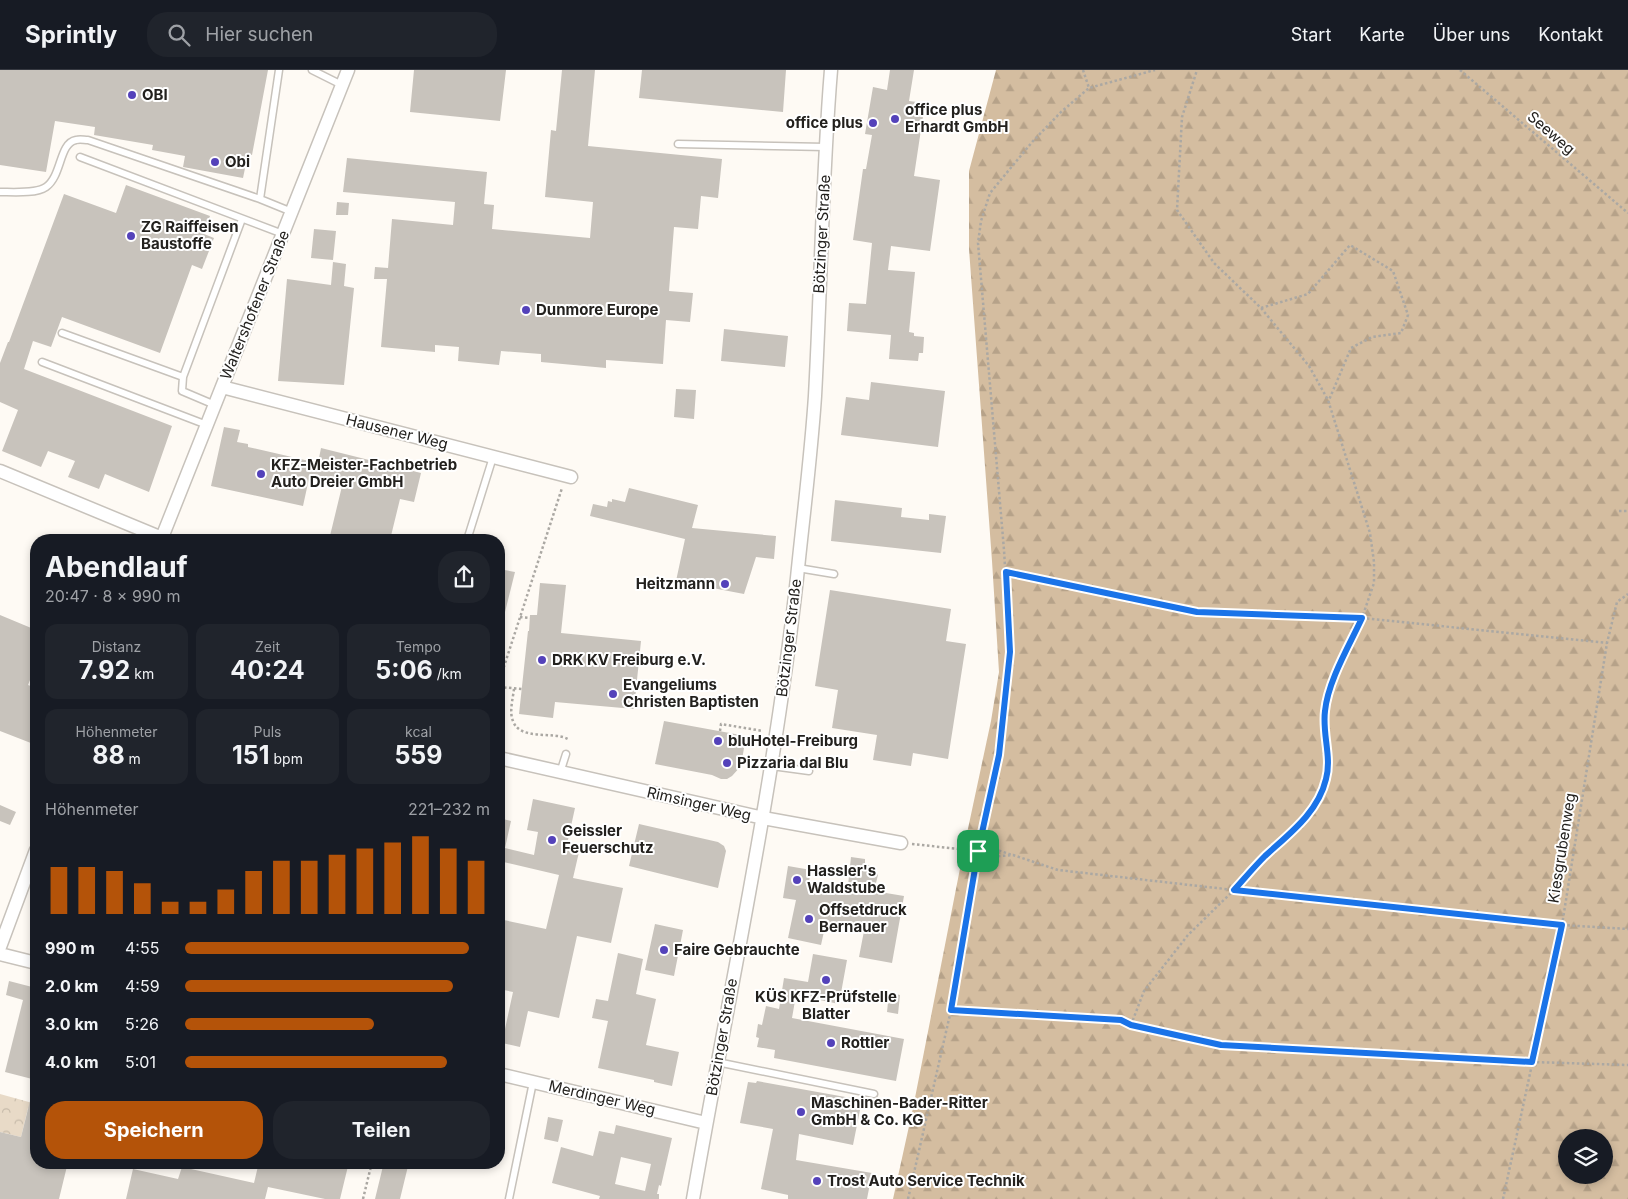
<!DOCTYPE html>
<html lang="de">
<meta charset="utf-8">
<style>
:root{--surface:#171b24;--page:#20242c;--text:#f1f3f6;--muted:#9ea1a6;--line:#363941;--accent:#b45309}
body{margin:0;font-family:Inter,sans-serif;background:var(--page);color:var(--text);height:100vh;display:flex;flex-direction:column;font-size:19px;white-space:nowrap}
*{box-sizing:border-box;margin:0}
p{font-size:16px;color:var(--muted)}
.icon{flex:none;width:28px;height:28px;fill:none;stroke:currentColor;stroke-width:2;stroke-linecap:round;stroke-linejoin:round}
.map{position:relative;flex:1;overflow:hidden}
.details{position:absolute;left:30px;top:464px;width:475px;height:635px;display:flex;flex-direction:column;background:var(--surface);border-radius:20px;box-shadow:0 2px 8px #0003}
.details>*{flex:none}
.buttons{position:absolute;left:1558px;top:1059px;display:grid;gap:10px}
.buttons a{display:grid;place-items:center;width:55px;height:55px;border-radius:50%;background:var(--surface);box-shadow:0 2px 8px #0003;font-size:25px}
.pin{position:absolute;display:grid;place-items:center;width:42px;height:42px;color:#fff;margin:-21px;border-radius:10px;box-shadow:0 2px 8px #0006}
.round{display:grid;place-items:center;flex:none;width:52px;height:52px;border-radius:20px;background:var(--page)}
.head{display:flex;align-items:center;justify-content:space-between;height:85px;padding:0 15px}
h1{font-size:28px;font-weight:700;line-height:38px}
.stats{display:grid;grid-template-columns:repeat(3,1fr);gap:8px;height:85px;padding:5px 15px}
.stats div{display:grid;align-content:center;border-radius:12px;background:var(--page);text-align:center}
.stats b{font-size:25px;font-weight:700}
.stats small{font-size:14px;font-weight:400}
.stats p{font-size:14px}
.chart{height:140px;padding:10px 15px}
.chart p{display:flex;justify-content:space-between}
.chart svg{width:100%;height:90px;margin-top:5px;stroke:var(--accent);stroke-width:6}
.action{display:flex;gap:10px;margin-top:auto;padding:10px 15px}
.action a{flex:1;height:58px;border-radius:20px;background:var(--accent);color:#fff;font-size:20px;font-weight:700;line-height:58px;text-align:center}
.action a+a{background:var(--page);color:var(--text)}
ul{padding:0 15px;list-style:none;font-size:16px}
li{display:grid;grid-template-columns:80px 60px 1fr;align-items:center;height:38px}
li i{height:12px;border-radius:6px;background:var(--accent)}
header{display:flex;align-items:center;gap:30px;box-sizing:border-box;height:70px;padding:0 25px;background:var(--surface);border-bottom:1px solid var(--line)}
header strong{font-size:24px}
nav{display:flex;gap:28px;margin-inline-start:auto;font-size:18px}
.search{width:350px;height:45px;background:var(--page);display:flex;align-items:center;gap:12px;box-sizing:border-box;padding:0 18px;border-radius:20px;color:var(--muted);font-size:19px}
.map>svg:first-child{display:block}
</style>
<header>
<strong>Sprintly</strong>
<div class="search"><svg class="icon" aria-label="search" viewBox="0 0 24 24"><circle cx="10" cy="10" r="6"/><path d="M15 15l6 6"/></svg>Hier suchen</div>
<nav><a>Start</a><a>Karte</a><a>Über uns</a><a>Kontakt</a></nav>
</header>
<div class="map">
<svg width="1628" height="1129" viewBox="0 0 1628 1129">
<defs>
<pattern id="forest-firs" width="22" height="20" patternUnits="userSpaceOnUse" patternTransform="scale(1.25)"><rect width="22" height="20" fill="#d4bda0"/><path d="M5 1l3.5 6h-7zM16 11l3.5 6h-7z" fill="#b6a289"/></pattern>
<pattern id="park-crowns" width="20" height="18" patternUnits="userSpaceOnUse" patternTransform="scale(1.25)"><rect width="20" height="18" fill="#e8dac7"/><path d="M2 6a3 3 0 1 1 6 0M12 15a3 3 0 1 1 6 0" fill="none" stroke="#c7bbaa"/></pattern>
</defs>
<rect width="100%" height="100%" fill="#fefaf4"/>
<path fill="url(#forest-firs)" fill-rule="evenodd" d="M996 0H1628V1129H893L913 1038 966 768 991 651 999 602 992 491 969 179V101ZM1566 1068H1604V1105H1566Z"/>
<path fill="url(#park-crowns)" d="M0 1024 36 1034V1040L28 1038 21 1067 0 1062Z"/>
<path fill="#c8c3bc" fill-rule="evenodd" d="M0 0H268L252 85 248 84 243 108 183 97 185 86 152 80 153 75 94 65 95 57 55 51 46 102 0 95Z
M414 0H506L500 51 410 42Z
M562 0H595L588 76 722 89 718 128 701 126 698 159 674 157 669 221 693 223 690 252 666 250 663 294 606 290V298L541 292V284L501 281 499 295 458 291 459 277 435 275V282L381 277 387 209H374L375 197 388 198 392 149 453 155 455 132 343 122 347 88 487 102 484 134 494 135 492 159 590 168 593 132 545 127 551 60 556 61Z
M642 0H786L783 42 639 28Z
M890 0H914L909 31 925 33 914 106 940 110 930 181 891 176 888 200 915 202 909 262 914 263V266L924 267 923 283H919L918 291 889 289 891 265 847 261 849 233 866 234 872 173 853 170 863 99H866L872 65 865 64 873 17 887 20Z
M126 115 210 146 204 164 214 168 202 199 192 195 160 283 62 247 51 277 33 271 24 299 172 356 149 422 105 404 99 419 68 407 75 391 48 381 41 397 2 381 18 340 0 332V293L8 272H9L64 124 116 143Z
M337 132 349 133 348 145H336Z
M314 159 336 161 333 190 311 188Z
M333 192 346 194 344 216 354 218 344 315 278 311 287 209 331 215Z
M724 259 788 266 785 297 721 291Z
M871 312 945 321 938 377 841 365 846 327 869 330Z
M676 319 696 320 694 349 674 347Z
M224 357 240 360 237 372 248 374V377L318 393 321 378 421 403 414 432 400 429 390 470H329L343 412 310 404 303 436 211 416Z
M629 418 698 435 692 458 776 466 774 489 756 487 744 524 676 511 685 469 590 446 593 434 607 437 608 431 612 432V429L625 432Z
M835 430 902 438 901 447 929 450V444L946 446 941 483 831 471Z
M499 499 515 502 503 550 499 549Z
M540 513 566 515 561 563 641 571 634 639 555 632 553 648 519 644 528 561H529L530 545H537Z
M830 520 951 539 946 571 966 574 948 689 913 683 911 696 873 690 877 665 832 658 838 620 815 616Z
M0 545 36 560V595L28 615 36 618V675L0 661Z
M664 651 746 666 741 696 732 706 727 709H721L712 705 655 694Z
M533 729 575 738 566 779 579 782 573 808 623 818 611 873 577 866 559 948 528 941 520 977 502 973 513 922 499 919V849L546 859 559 805 499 791V748L511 751 505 778 534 785 538 762 527 760Z
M0 735 16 742 10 755 0 751Z
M639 754 718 772 724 776 726 781 718 818 629 796Z
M851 787 865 789V793L875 799 878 805 874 821 904 826 892 893 859 887 864 861 838 857V859L825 857 821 875 788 868 796 830 783 828 788 796 811 800 808 818 847 825Z
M655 854 683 860 674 906 645 900Z
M618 883 643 889 636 924 656 929 646 975 679 982 672 1016 654 1012V1010L598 998 608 951 592 948 596 929 608 931Z
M813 884 847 890 839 934 796 925 792 948 904 969 896 1011 774 988 775 980 757 977 759 968 756 967 758 954 762 955 766 936 779 939 784 908 808 912Z
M9 911 36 918V1010L5 1002 23 930 6 925Z
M889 923 900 925 898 944 887 942Z
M757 1011 862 1030 853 1075 799 1064 796 1090 872 1103 867 1129H788V1125L761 1119 773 1059 740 1053 748 1012 756 1013Z
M32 1023H36V1092H68L59 1129H0V1062L21 1067Z
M548 1047 563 1050 558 1072 544 1069Z
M616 1055 672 1068 661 1116 659 1115 657 1124H659V1129H599L600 1126 552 1113 561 1077 593 1086 599 1061 614 1064ZM621 1087 651 1094 645 1121 615 1114Z
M259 1092H349L340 1129H325L268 1117 265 1129H126L133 1099 178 1109 182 1097 254 1113Z
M384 1092H409L400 1129H375Z"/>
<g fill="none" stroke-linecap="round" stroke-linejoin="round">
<defs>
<path id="lane" d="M279 0 260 129 292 142
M312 0 342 15
M678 74 826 77
M80 87 283 164
M0 122C12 122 36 124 46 117 62 106 59 73 76 70 80 69 84 70 88 70L260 129
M62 263 183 307 182 321 215 335
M42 292 207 355
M183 307 242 149
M468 467 493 387
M798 498 834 504
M772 696 809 701
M560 703 566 684
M717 992 874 1024
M509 1129 533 1012"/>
<path id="street" d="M222 317 571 407
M0 401 162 468
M161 470 348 0
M499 688 763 748 901 773
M0 877 36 780
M0 884 36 893
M499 1004 706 1053
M693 1129C729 922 774 717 797 508 803 448 811 387 815 326 821 217 822 108 831 0"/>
</defs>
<use href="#lane" stroke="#c7c2bb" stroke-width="9"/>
<use href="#street" stroke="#c7c2bb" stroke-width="15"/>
<path stroke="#aba8a3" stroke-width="2.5" stroke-dasharray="2.5 2.5" stroke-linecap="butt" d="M1083 0 1089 18
M1460 0 1628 143
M1261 238 1308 224 1350 175 1393 201 1408 245 1401 263 1372 267 1351 278 1329 330
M1619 441H1628
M1006 503 1197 542 1362 548 1607 573
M520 547 530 548
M499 612 562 418
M499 617 522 619
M514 619C513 628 509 642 513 651 520 671 553 661 568 669
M720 661 721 654 763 661
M912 774 978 781
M980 774 1012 785
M978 788 1013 785 1058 800 1234 820 1562 855 1628 859
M951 940 1121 950 1131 955 1221 975 1532 992 1628 995
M1131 955 1144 921 1188 865 1234 820 1264 787 1301 753 1313 739 1326 710 1328 689 1325 641 1332 614 1362 548 1374 513V492L1370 463 1328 330 1309 296 1261 238 1214 193 1177 140 1182 47 1197 0
M363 1129 372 1092
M908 1129 951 940 978 781 999 685 1010 581 1004 480 978 173 981 151 990 123 1033 71 1061 42 1089 18 1155 0
M1503 1129 1562 855 1607 573 1617 532 1628 524"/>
<use href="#lane" stroke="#fff" stroke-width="6"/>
<use href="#street" stroke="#fff" stroke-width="12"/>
</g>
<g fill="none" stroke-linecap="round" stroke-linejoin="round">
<defs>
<path id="route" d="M1006 502 1197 542 1362 548C1349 576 1328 611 1325 641 1322 664 1332 687 1326 709 1318 743 1289 764 1265 786 1254 797 1244 809 1234 820L1562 855 1532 992 1221 975 1131 955 1121 950 951 940 978 781 999 685 1010 582Z"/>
</defs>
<use href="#route" stroke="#fff" stroke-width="10"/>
<use href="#route" stroke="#1a73e8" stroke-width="6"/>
</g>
<g fill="#5442ba" stroke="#fff" stroke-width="2">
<circle cx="132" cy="25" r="5"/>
<circle cx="895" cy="49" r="5"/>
<circle cx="873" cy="53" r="5"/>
<circle cx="215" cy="92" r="5"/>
<circle cx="131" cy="166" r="5"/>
<circle cx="526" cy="240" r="5"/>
<circle cx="261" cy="404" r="5"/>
<circle cx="725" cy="514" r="5"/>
<circle cx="542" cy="590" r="5"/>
<circle cx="613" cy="624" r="5"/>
<circle cx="718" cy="671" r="5"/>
<circle cx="727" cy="693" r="5"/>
<circle cx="552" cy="770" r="5"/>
<circle cx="797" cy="810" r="5"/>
<circle cx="809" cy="849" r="5"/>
<circle cx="664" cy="880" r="5"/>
<circle cx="826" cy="910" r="5"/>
<circle cx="831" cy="973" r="5"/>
<circle cx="801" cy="1042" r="5"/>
<circle cx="817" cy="1111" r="5"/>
</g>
<g text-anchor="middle" stroke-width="4" stroke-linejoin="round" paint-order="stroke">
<g font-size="15" font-weight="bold" fill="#23211e" stroke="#fff" text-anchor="start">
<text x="142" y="30">OBI</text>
<text x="905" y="45">office plus<tspan x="905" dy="17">Erhardt GmbH</tspan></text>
<text x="863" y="58" text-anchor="end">office plus</text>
<text x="225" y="97">Obi</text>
<text x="141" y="162">ZG Raiffeisen<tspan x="141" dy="17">Baustoffe</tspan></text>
<text x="536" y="245">Dunmore Europe</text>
<text x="271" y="400">KFZ-Meister-Fachbetrieb<tspan x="271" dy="17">Auto Dreier GmbH</tspan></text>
<text x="715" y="519" text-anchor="end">Heitzmann</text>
<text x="552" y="595">DRK KV Freiburg e.V.</text>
<text x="623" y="620">Evangeliums<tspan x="623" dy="17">Christen Baptisten</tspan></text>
<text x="728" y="676">bluHotel-Freiburg</text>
<text x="737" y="698">Pizzaria dal Blu</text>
<text x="562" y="766">Geissler<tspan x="562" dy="17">Feuerschutz</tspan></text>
<text x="807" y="806">Hassler's<tspan x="807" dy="17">Waldstube</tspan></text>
<text x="819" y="845">Offsetdruck<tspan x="819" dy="17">Bernauer</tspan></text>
<text x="674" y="885">Faire Gebrauchte</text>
<text x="826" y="932" text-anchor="middle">KÜS KFZ-Prüfstelle<tspan x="826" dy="17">Blatter</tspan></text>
<text x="841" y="978">Rottler</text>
<text x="811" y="1038">Maschinen-Bader-Ritter<tspan x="811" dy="17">GmbH &amp; Co. KG</tspan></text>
<text x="827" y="1116">Trost Auto Service Technik</text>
</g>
<g font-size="15" fill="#23211e" stroke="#fff">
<text transform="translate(1551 63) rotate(41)" y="5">Seeweg</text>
<text transform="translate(822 164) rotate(-87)" y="5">Bötzinger Straße</text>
<text transform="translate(255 235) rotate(-68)" y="5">Waltershofener Straße</text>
<text transform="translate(397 362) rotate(14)" y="5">Hausener Weg</text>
<text transform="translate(789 568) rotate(-83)" y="5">Bötzinger Straße</text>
<text transform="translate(699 734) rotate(13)" y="5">Rimsinger Weg</text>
<text transform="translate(1562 778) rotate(-81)" y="5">Kiesgrubenweg</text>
<text transform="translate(722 967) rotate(-80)" y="5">Bötzinger Straße</text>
<text transform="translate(602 1028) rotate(13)" y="5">Merdinger Weg</text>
</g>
</g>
</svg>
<div class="buttons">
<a><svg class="icon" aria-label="layers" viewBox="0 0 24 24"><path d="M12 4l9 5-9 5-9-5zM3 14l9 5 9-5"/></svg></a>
</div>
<div class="pin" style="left:978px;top:781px;background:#1e9e55"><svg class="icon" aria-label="arrive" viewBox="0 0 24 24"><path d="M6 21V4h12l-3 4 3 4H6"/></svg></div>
<section class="details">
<div class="head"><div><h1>Abendlauf</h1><p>20:47 · 8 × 990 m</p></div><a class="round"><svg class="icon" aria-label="share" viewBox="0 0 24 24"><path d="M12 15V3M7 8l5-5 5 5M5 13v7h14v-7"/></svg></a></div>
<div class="stats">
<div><p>Distanz</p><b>7.92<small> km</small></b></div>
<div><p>Zeit</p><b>40:24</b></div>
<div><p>Tempo</p><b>5:06<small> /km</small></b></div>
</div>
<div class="stats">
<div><p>Höhenmeter</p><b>88<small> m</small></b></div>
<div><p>Puls</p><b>151<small> bpm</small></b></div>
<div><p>kcal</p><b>559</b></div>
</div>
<div class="chart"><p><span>Höhenmeter</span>221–232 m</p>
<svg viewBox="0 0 160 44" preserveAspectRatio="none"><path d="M5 44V21M15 44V21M25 44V23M35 44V29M45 44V38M55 44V38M65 44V32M75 44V23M85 44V18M95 44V18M105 44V15M115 44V12M125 44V9M135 44V6M145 44V12M155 44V18"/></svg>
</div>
<ul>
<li><b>990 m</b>4:55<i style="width:93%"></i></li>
<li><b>2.0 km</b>4:59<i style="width:88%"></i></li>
<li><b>3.0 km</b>5:26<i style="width:62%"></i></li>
<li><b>4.0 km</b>5:01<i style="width:86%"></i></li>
</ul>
<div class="action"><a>Speichern</a><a>Teilen</a></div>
</section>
</div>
